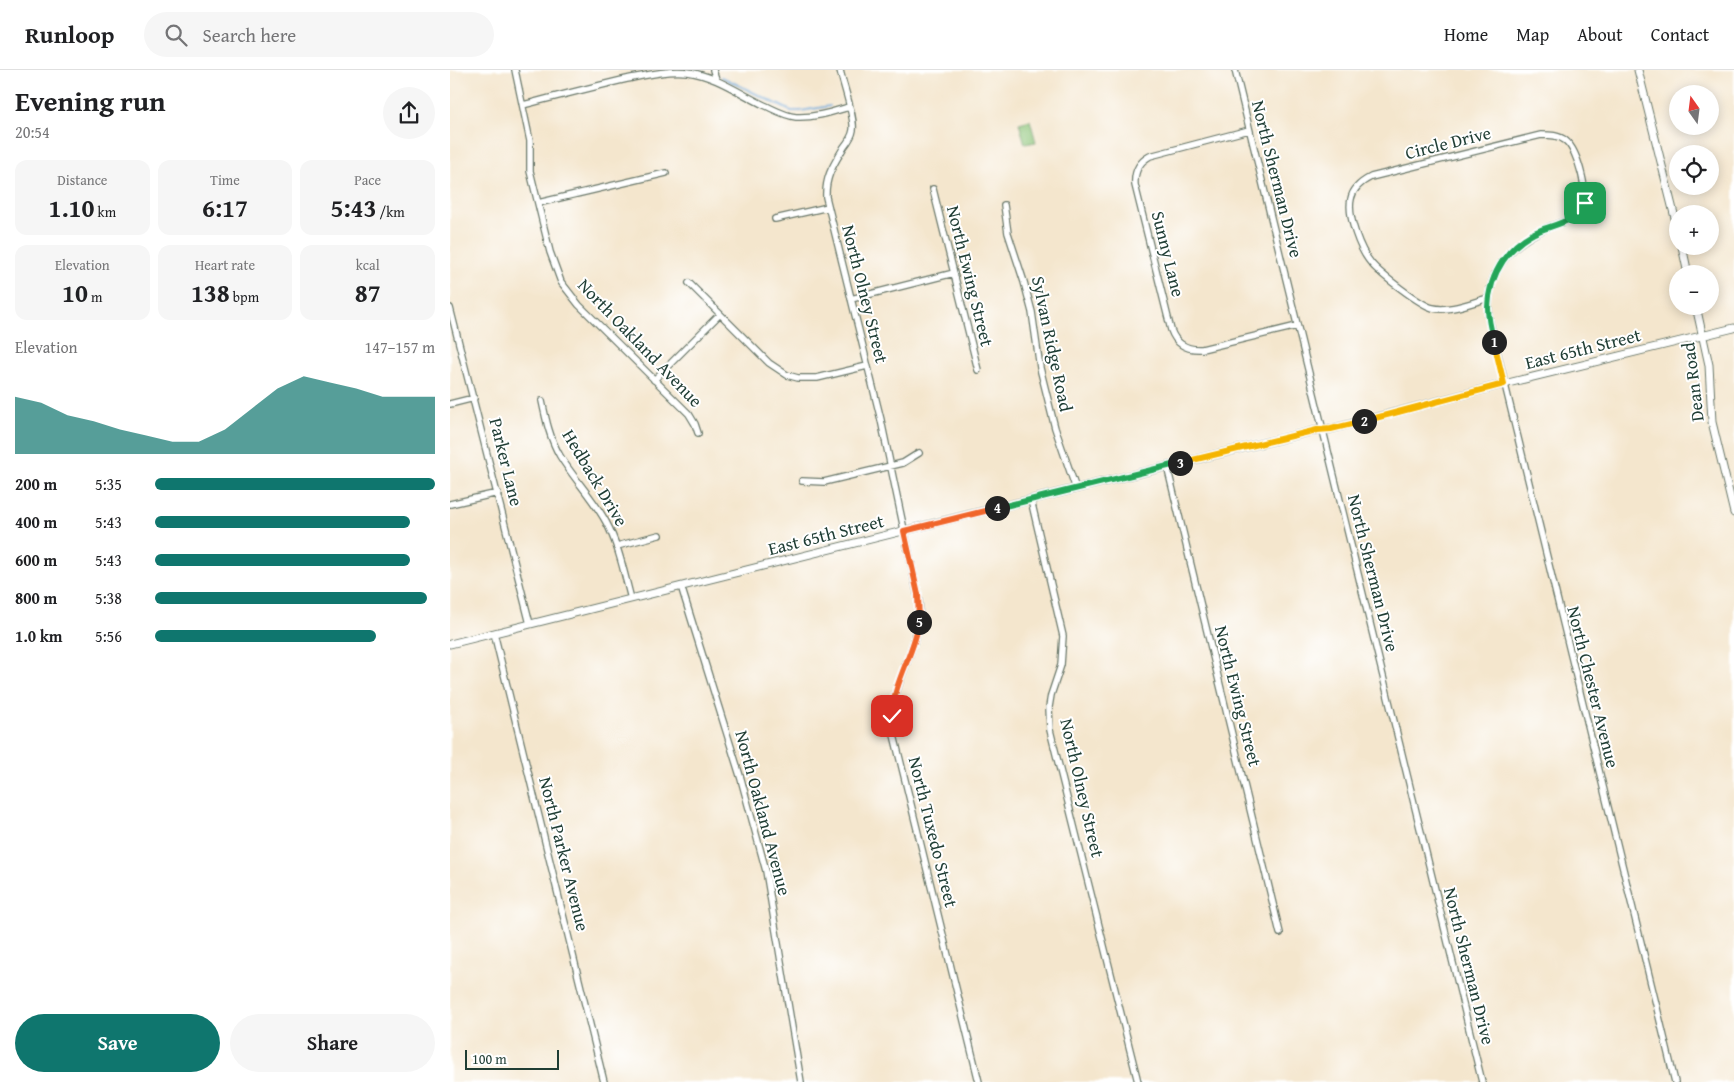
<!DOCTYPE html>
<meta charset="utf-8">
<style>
:root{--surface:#fff;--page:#f6f6f6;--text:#202124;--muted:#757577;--line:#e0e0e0;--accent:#0f766e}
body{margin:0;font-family:"Gentium Book Plus",serif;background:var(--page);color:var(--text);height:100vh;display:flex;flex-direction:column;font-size:19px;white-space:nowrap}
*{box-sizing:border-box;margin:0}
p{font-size:16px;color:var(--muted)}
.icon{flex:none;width:28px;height:28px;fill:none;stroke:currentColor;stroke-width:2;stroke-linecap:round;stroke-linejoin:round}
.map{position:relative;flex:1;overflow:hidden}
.details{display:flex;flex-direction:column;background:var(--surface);width:450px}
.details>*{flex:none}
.needle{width:32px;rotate:346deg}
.buttons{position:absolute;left:1219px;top:15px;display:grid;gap:10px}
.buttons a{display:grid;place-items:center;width:50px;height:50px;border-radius:50%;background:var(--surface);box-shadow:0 2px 12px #0003;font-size:25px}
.scale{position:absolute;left:15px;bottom:12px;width:94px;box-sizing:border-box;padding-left:5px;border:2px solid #1f3d34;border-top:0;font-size:14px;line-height:18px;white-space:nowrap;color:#1f3d34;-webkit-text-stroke:4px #fff;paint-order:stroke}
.pin{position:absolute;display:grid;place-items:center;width:42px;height:42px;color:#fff;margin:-21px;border-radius:10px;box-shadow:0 2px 8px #0006}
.km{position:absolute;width:25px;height:25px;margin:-12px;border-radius:50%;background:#222;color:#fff;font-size:14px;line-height:25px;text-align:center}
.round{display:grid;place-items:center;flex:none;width:52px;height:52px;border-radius:26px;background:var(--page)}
.overview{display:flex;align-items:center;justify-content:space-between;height:85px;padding:0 15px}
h1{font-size:28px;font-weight:700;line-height:38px}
.figures{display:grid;grid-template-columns:repeat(3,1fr);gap:8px;height:85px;padding:5px 15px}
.figures div{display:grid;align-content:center;border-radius:12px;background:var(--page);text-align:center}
.figures b{font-size:25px;font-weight:700}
.figures small{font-size:14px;font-weight:400}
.figures p{font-size:14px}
.chart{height:140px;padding:10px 15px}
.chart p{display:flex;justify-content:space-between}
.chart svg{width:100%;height:90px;margin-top:5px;fill:var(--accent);opacity:.7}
.button{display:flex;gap:10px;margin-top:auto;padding:10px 15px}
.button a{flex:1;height:58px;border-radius:30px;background:var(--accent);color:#fff;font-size:20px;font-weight:700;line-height:58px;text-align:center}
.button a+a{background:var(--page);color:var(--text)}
ul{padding:0 15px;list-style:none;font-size:16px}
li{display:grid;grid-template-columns:80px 60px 1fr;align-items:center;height:38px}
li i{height:12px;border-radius:6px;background:var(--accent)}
header{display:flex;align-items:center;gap:30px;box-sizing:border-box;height:70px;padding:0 25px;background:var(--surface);border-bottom:1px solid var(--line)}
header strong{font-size:24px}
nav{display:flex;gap:28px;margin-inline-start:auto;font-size:18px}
.search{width:350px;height:45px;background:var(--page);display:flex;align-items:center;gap:12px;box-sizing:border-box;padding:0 18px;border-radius:28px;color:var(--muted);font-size:19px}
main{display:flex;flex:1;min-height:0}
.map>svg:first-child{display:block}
</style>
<header>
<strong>Runloop</strong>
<div class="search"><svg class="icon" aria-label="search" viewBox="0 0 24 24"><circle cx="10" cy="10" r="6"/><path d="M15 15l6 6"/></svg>Search here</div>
<nav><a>Home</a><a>Map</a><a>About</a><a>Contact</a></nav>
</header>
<main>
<section class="details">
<div class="overview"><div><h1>Evening run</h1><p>20:54</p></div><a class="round"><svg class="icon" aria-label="share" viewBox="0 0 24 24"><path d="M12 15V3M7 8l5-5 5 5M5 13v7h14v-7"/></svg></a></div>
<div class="figures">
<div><p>Distance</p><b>1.10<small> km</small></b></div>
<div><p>Time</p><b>6:17</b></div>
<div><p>Pace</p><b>5:43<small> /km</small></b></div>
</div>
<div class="figures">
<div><p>Elevation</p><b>10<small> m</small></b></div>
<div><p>Heart rate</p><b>138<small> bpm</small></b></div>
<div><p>kcal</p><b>87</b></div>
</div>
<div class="chart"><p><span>Elevation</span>147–157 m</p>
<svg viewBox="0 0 160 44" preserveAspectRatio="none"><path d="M0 44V16L10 19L20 25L30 28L40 32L50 35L60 38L70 38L80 32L90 22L100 12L110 6L120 9L130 12L140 16L150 16L160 16V44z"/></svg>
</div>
<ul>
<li><b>200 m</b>5:35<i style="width:100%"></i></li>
<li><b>400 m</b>5:43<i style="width:91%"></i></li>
<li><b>600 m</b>5:43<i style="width:91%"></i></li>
<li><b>800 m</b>5:38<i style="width:97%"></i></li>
<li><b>1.0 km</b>5:56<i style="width:79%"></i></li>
</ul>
<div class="button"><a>Save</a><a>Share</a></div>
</section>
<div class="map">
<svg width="1284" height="1012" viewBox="0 0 1284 1012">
<rect width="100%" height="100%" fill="#fff"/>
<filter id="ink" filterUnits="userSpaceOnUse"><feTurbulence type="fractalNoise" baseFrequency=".02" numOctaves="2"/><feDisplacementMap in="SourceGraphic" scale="10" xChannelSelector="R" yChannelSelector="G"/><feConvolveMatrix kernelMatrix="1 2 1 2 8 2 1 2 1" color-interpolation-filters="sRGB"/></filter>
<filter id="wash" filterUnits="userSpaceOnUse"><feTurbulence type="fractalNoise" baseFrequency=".0096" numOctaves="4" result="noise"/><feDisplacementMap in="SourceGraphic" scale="20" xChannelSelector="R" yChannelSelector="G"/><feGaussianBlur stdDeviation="1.12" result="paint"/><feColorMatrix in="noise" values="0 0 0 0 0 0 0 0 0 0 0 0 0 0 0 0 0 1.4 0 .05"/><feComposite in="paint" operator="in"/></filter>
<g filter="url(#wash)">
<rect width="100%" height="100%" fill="#f4e6cd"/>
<path fill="#8dc478" stroke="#568056" d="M580 50 586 72 575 74 569 53Z"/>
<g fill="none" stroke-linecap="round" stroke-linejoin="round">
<path stroke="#5fa2d4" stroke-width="2" d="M272 7 341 41H351L380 36"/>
</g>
</g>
<g filter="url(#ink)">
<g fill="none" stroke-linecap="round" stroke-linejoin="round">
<defs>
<path id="minor" d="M65 0 80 71V101L100 182 111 212 129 235 239 344 245 354 248 363
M263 0 266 9
M390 0C393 15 405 47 403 60 402 67 398 72 394 77 384 94 375 106 376 127L431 350 469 531C473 580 437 613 443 661L529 1012
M785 0 1032 1012
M73 35C108 26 142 17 177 9 197 5 217 0 238 2 266 6 289 23 314 35 325 40 335 46 346 47 364 48 382 42 399 37
M799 60 700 86C689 92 684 102 685 115L721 260C726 274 737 280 752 279L847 256
M483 119 528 300
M88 133 216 103
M554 135 558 163 574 212 582 242 590 298 605 358 626 419
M325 149 378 137
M239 213 319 293 337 305 348 308H367L417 296
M1039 228C1022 232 1000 242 983 238 970 235 929 203 921 193 910 180 897 146 901 129 903 118 911 112 921 107L1091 65C1100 65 1109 65 1116 71 1128 81 1140 126 1132 139 1126 149 1110 153 1099 157 1059 173 1034 204 1039 249L1225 1012
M401 229 504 203
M0 238 80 554
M204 310 270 244
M92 331C96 350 100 369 110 386 124 409 143 428 156 452 169 476 174 503 181 529
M0 334 24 328
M717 396 830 863
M352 411 374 412 453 393 469 383
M581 430 613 566 611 595 601 625 599 637 600 660 688 1012
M0 434 48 423
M167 476 209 465
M231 516 291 709 316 801 351 1012
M44 563 154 1012"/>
<path id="tertiary" d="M1188 0 1228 160
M1232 176 1238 204
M1246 236 1259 295 1262 352 1284 443
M0 574 517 445 867 360 881 359 1054 314 1284 258"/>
</defs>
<use href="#minor" stroke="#6a786a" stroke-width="8"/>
<use href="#tertiary" stroke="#6a786a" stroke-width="9"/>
<use href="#minor" stroke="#fff" stroke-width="5.5"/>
<use href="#tertiary" stroke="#fff" stroke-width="7"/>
</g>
</g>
<g fill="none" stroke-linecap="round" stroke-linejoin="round" filter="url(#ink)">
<defs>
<path id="split-1" d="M1044 272C1041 261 1038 249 1038 238 1039 203 1059 173 1091 160 1107 154 1129 150 1135 133"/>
<path id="split-2" d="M914 351 1054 314 1044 272"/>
<path id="split-3" d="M730 393 867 360 881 359 914 351"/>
<path id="split-4" d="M547 438 730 393"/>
<path id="split-5" d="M469 552 468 524 454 461 547 438"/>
<path id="split-6" d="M442 646C443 613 464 584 469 552"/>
</defs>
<use href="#split-1" stroke="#fff" stroke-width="10"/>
<use href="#split-2" stroke="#fff" stroke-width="10"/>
<use href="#split-3" stroke="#fff" stroke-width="10"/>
<use href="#split-4" stroke="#fff" stroke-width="10"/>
<use href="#split-5" stroke="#fff" stroke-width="10"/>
<use href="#split-6" stroke="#fff" stroke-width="10"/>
<use href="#split-1" stroke="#22a559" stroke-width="6"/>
<use href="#split-2" stroke="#f5b400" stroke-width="6"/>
<use href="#split-3" stroke="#f5b400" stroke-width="6"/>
<use href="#split-4" stroke="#22a559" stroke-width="6"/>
<use href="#split-5" stroke="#f0652b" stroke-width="6"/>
<use href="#split-6" stroke="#f0652b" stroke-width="6"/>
</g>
<g text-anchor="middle" stroke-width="4" stroke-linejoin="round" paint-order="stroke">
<g font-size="18" fill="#1f3d34" stroke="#fff">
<text transform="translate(998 73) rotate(-14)" y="6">Circle Drive</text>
<text transform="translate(827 109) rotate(76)" y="6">North Sherman Drive</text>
<text transform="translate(718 184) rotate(76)" y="6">Sunny Lane</text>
<text transform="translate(520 206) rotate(76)" y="6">North Ewing Street</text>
<text transform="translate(415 224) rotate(76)" y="6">North Olney Street</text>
<text transform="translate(190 273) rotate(46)" y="6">North Oakland Avenue</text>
<text transform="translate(602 274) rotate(78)" y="6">Sylvan Ridge Road</text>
<text transform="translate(1133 279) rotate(-14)" y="6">East 65th Street</text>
<text transform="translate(1243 312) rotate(-97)" y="6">Dean Road</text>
<text transform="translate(56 392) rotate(76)" y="6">Parker Lane</text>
<text transform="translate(145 408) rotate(59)" y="6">Hedback Drive</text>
<text transform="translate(376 465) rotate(-14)" y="6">East 65th Street</text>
<text transform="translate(923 503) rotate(76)" y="6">North Sherman Drive</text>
<text transform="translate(1143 617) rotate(76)" y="6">North Chester Avenue</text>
<text transform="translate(788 626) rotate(76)" y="6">North Ewing Street</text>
<text transform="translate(632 718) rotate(77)" y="6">North Olney Street</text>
<text transform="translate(313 743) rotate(75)" y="6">North Oakland Avenue</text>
<text transform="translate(483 762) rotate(76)" y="6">North Tuxedo Street</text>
<text transform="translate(114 784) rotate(76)" y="6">North Parker Avenue</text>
<text transform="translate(1019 896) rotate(76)" y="6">North Sherman Drive</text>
</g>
</g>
</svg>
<div class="buttons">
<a><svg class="needle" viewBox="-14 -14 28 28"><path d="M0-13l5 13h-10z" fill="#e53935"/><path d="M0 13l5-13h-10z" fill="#757577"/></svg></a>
<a><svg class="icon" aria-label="locate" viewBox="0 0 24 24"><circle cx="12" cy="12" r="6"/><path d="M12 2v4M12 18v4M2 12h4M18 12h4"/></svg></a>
<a>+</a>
<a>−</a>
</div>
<div class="scale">100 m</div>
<div class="pin" style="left:1135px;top:133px;background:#1e9e55"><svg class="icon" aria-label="arrive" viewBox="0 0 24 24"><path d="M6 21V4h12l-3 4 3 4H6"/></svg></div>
<div class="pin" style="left:442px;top:646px;background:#d93025"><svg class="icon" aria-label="check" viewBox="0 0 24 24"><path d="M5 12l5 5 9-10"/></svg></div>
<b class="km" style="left:1044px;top:272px">1</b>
<b class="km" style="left:914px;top:351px">2</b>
<b class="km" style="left:730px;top:393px">3</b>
<b class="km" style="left:547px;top:438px">4</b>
<b class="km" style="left:469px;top:552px">5</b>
</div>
</main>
